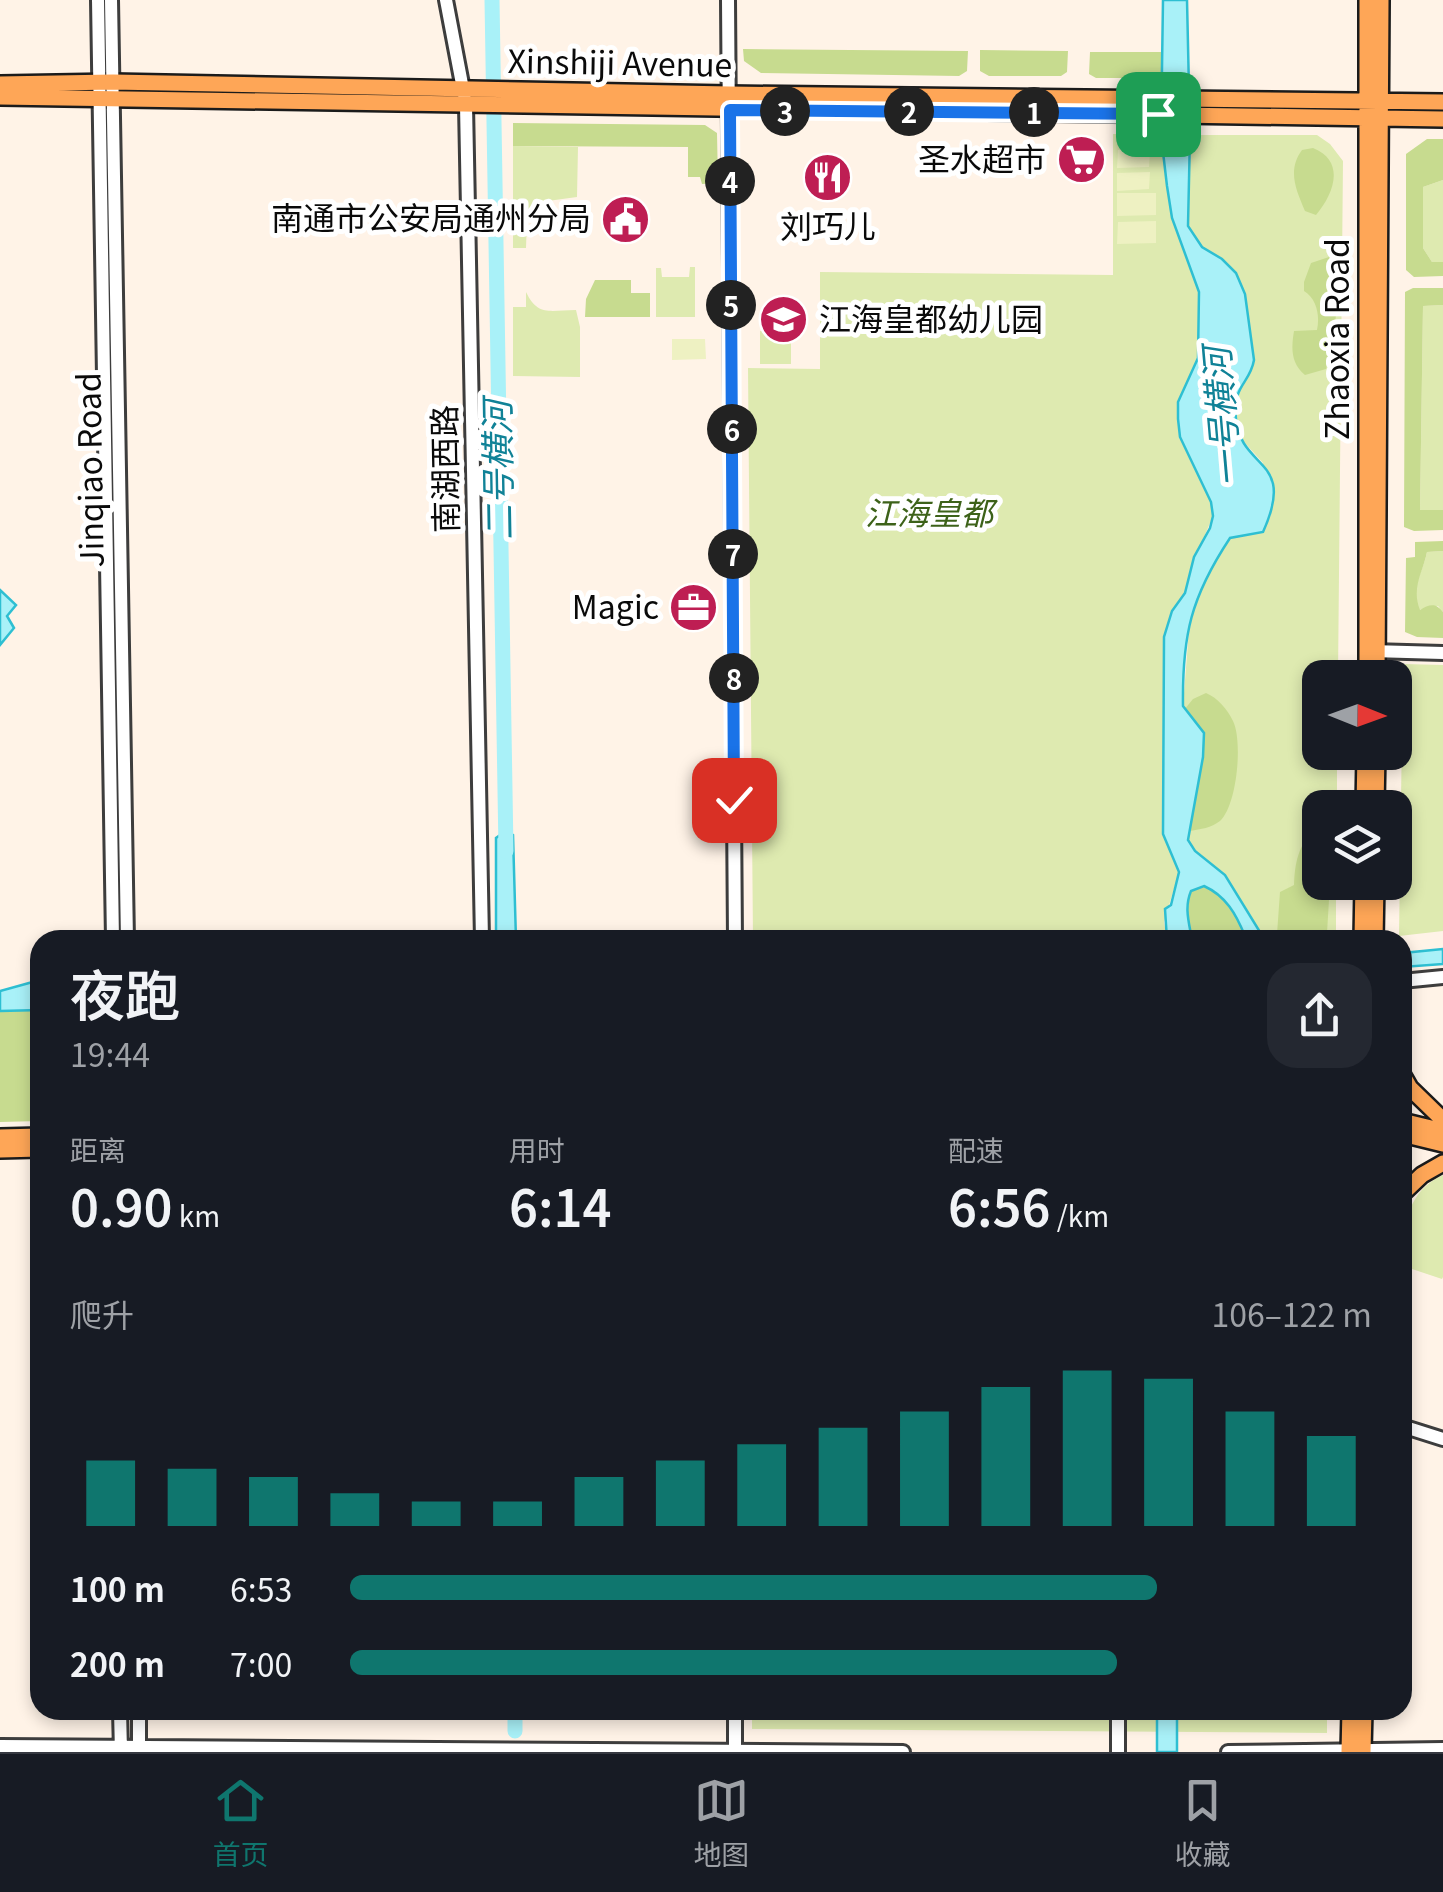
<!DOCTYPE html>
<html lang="zh">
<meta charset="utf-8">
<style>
:root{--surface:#171b24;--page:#242831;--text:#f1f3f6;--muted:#9ea1a6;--line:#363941;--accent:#0f766e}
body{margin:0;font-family:Georgia,"Noto Sans SC",serif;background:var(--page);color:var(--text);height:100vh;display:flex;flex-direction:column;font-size:38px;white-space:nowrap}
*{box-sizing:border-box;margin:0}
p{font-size:32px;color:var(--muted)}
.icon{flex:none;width:55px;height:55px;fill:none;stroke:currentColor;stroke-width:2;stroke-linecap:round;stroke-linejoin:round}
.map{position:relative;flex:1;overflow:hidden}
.drawer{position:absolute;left:30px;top:930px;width:1382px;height:790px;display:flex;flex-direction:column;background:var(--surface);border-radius:30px;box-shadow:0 5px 15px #0003}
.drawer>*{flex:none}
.needle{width:65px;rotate:91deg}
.controls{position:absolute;left:1302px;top:660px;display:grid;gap:20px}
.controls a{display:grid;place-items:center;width:110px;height:110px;border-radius:20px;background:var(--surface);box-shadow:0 5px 15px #0003;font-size:50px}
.pin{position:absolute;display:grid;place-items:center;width:85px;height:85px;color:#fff;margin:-42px;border-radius:20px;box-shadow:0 5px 15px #0006}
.km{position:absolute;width:50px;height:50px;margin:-25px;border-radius:50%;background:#222;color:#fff;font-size:28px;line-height:50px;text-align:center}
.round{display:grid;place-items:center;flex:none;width:105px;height:105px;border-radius:30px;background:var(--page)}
.headline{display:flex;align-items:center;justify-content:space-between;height:170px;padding:0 40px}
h1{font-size:55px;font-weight:600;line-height:75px}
.figures{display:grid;grid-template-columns:repeat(3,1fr);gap:15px;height:170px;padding:10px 40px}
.figures div{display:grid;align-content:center}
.figures b{font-size:50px;font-weight:600}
.figures small{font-size:28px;font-weight:400}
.figures p{font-size:28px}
.chart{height:280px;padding:20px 40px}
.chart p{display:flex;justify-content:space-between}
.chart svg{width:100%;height:180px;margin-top:10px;stroke:var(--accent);stroke-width:6}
ul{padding:0 40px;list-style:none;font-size:32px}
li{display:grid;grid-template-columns:160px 120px 1fr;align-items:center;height:75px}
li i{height:25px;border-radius:12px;background:var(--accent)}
.menu{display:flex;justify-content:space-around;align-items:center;height:140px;border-top:2px solid var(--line);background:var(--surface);font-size:28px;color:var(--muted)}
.menu a{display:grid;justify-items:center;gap:5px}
.menu .selected{color:var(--accent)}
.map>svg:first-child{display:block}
</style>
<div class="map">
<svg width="1443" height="1752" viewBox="0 0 1443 1752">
<rect width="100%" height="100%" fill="#fff3e7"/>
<path fill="#deeab0" d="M1113 134 1161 135 1172 218 1199 292 1198 358 1178 402 1180 437 1211 502 1213 516 1190 570 1185 593 1172 611 1163 678V834L1179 872 1164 922 1167 940H753L748 368 820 369V272L1113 275Z
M1190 135H1317L1330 144 1343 161 1338 677 1320 678V752L1337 753V807L1320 808V882L1336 883V940L1263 937 1225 875 1195 851 1188 840 1198 791 1183 706 1190 617 1198 592 1230 538 1263 463 1244 442 1237 426 1236 399 1244 379 1222 259 1202 247 1188 226Z
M513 146 578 147 577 197 533 203 527 219 526 248H513Z
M1443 180V262H1432L1423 248V187Z
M690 267H695V317H656V268H661L662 277H689Z
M526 292C538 317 550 310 576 310L580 327V377L513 376V307H526Z
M1443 305V510L1420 511 1423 306Z
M760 331H791V364H760Z
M1443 551V612L1438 606 1419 610C1410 586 1423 573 1427 552Z
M1403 664 1443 665V931L1399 936Z
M1443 1175V1277L1442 1279 1403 1266C1402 1230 1406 1191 1443 1175Z
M752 1710H1327V1733L752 1729Z"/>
<path fill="#c7db8f" d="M743 49 968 51 967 71 959 76 761 73 744 61Z
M980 50 1068 51 1067 72 1061 76H989L980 71Z
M1090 52H1161V78H1096L1089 74Z
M513 123 705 125 717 133 718 183 702 184 700 177H688V147L513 146Z
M1427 139H1443V180L1423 187V248L1432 262H1443V276L1414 277 1406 270V154Z
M1313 148C1346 161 1334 194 1316 215L1305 211C1296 190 1287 170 1302 150Z
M1329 257C1343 289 1335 336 1326 369L1305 375C1291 363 1291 349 1294 331L1317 330C1320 316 1317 299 1304 291V282L1311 263Z
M595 280H631V293H650V317H585L586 299Z
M1413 288H1443V305L1423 306 1420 510H1443V530L1414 531 1404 527 1405 292Z
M1443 541V551L1427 552C1423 572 1411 588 1420 610 1429 605 1435 602 1443 612V638L1417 637 1405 632 1406 558 1415 557V542Z
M1206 693C1218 698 1227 709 1233 721 1243 741 1237 806 1220 821 1211 828 1201 829 1190 831L1203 757 1204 733 1184 710 1193 699Z
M1314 829H1320V882L1330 883 1327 933 1321 937 1277 934 1280 892 1294 885C1295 862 1298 847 1314 829Z
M1204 885C1226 896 1236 914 1245 936L1244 940H1192C1189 922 1184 909 1191 891Z
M40 1010V1121L0 1122V1011Z"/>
<path fill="#eef1c2" d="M1118 150H1150L1149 167 1117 168Z
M1150 172 1149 189 1117 191V173Z
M1117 193H1156V215L1117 216Z
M1156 221V243L1117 244 1118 222Z
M672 339H705L706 359 672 360Z"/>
<path fill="#a9f1f8" stroke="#2ebfd2" stroke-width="2.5" d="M1163 0H1187L1190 135 1188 226 1202 247 1222 259 1236 273 1245 294 1254 360C1250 384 1232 385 1236 419 1241 471 1297 457 1263 532L1230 538C1191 597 1182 635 1183 706L1204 733 1203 757 1188 840 1195 851 1225 875 1263 937 1302 940H1244L1245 936C1236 914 1226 896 1204 886L1191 891C1184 908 1189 922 1192 940H1167L1165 909 1171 905 1179 872 1163 834 1164 637 1172 611 1185 593 1194 557 1210 528 1213 516 1211 502 1180 437 1178 419V402L1198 358 1199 292 1172 218 1167 186 1161 135Z
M0 590 16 605 7 616 14 628 0 645Z
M506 831 513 835 516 940H496V838Z
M1443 949V964L1403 967V953Z
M40 980V1010L0 1011V991Z
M1157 1710H1177V1752H1157Z"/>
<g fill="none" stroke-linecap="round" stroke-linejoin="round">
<path stroke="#a9f1f8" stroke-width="15" d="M492 0 506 851
M515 1731V1710"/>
<defs>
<path id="minor" d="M98 0 113 940
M111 0 127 940
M446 0 466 105 482 940
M728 0 735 940
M1371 651 1443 653
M704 782 722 777
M1402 981 1443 977
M1402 1426 1443 1439
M120 1710 121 1752
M139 1710V1752
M0 1746 903 1752
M735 1752V1710
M1118 1752V1710
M1228 1752 1443 1749"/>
<path id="major" d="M0 84 113 82 729 94 1443 102
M0 97 1443 119
M1367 678V0
M1377 678 1381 0
M1364 808 1365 752
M1376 808 1377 752
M1362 940 1363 882
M1375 940 1376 882
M1402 1074 1410 1088 1443 1120
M1402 1121 1443 1131
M1402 1134 1443 1144
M0 1137 40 1136
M0 1150 40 1149
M1402 1194 1422 1175 1443 1163
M1349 1752 1350 1710
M1363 1752 1364 1710"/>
</defs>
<use href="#minor" stroke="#3d3d3d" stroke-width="18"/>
<use href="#major" stroke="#1b1b1b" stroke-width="20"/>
<use href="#minor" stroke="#fff" stroke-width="12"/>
<use href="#major" stroke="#fea657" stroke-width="15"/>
</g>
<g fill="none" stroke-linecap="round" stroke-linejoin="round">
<defs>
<path id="route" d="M734 800 730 110 1158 114"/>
</defs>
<use href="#route" stroke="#fff" stroke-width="20"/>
<use href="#route" stroke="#1a73e8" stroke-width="12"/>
</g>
<defs>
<symbol id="supermarket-disc" viewBox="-11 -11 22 22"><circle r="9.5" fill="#be1e53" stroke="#fff"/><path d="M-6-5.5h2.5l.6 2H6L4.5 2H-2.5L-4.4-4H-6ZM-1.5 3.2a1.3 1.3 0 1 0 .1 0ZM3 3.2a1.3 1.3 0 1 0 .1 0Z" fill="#fff"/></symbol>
<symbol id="restaurant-disc" viewBox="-11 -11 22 22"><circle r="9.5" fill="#be1e53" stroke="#fff"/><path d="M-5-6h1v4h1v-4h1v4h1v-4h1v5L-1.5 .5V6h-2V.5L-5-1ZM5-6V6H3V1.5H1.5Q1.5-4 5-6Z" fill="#fff"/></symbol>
<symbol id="civic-disc" viewBox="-11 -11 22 22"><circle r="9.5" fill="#be1e53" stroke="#fff"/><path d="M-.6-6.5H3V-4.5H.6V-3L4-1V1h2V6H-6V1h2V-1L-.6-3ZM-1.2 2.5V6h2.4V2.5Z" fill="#fff"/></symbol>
<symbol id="school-disc" viewBox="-11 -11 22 22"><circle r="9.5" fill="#be1e53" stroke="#fff"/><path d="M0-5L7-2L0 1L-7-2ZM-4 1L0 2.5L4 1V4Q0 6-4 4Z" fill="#fff"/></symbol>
<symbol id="office-disc" viewBox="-11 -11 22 22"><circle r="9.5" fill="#be1e53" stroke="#fff"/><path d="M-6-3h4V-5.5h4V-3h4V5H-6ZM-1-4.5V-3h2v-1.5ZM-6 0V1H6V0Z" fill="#fff"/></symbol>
</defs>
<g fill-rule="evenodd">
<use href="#supermarket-disc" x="1054" y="132" width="55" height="55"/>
<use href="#restaurant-disc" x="800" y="150" width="55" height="55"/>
<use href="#civic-disc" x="598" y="192" width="55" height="55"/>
<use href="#school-disc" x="756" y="292" width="55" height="55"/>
<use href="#office-disc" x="666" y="580" width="55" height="55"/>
</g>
<g text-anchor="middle" stroke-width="10" stroke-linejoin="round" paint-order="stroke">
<g font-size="32" fill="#0a0a0a" stroke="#fff">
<text transform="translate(620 64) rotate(1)" y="11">Xinshiji Avenue</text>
<text transform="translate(1338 339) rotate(-90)" y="11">Zhaoxia Road</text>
<text transform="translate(446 469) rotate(-91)" y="11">南湖西路</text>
<text transform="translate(91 470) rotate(-91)" y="11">Jinqiao Road</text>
</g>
<g font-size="32" fill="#0a0a0a" stroke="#fff" text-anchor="end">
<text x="1046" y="171">圣水超市</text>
<text x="591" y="230">南通市公安局通州分局</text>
<text x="828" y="238" text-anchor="middle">刘巧儿</text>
<text x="819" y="331" text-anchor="start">江海皇都幼儿园</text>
<text x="659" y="619">Magic</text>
</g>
<g font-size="32" font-style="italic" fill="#3d6219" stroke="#fff">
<text x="929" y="525">江海皇都</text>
</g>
<g font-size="35" font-style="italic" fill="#108297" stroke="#fff">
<text transform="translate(1223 417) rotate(-95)" y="12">一号横河</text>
<text transform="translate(499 470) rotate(-91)" y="12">二号横河</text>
</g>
</g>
</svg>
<div class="controls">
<a><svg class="needle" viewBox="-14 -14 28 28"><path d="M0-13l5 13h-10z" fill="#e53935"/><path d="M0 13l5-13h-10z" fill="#9ea1a6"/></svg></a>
<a><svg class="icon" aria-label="layers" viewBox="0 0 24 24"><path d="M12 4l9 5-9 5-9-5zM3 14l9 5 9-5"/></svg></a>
</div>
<div class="pin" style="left:1158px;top:114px;background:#1e9e55"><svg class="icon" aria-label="arrive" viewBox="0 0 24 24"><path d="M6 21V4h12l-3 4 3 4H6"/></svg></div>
<div class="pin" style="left:734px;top:800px;background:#d93025"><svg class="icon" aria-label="check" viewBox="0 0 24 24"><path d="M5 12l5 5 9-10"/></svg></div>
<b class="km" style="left:1034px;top:112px">1</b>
<b class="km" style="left:909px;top:111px">2</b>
<b class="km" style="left:785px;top:111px">3</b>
<b class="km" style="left:730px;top:181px">4</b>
<b class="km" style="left:731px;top:305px">5</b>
<b class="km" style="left:732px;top:429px">6</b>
<b class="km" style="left:733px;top:554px">7</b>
<b class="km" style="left:734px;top:678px">8</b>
<section class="drawer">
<div class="headline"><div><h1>夜跑</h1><p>19:44</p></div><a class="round"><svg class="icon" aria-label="share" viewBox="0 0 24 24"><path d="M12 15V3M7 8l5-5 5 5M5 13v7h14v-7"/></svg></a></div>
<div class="figures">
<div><p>距离</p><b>0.90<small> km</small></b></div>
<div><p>用时</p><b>6:14</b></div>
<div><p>配速</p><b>6:56<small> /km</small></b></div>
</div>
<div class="chart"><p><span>爬升</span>106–122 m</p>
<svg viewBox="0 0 160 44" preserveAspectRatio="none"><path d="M5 44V28M15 44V30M25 44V32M35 44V36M45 44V38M55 44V38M65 44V32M75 44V28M85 44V24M95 44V20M105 44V16M115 44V10M125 44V6M135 44V8M145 44V16M155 44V22"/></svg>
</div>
<ul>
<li><b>100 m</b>6:53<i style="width:79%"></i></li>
<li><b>200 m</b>7:00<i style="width:75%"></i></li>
</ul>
</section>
</div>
<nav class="menu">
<a class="selected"><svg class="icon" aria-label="home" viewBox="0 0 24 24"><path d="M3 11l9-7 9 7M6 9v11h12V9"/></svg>首页</a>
<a><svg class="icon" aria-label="map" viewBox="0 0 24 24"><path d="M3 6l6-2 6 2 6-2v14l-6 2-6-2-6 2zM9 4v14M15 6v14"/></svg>地图</a>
<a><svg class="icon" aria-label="saved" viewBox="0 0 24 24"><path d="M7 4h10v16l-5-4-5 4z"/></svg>收藏</a>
</nav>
